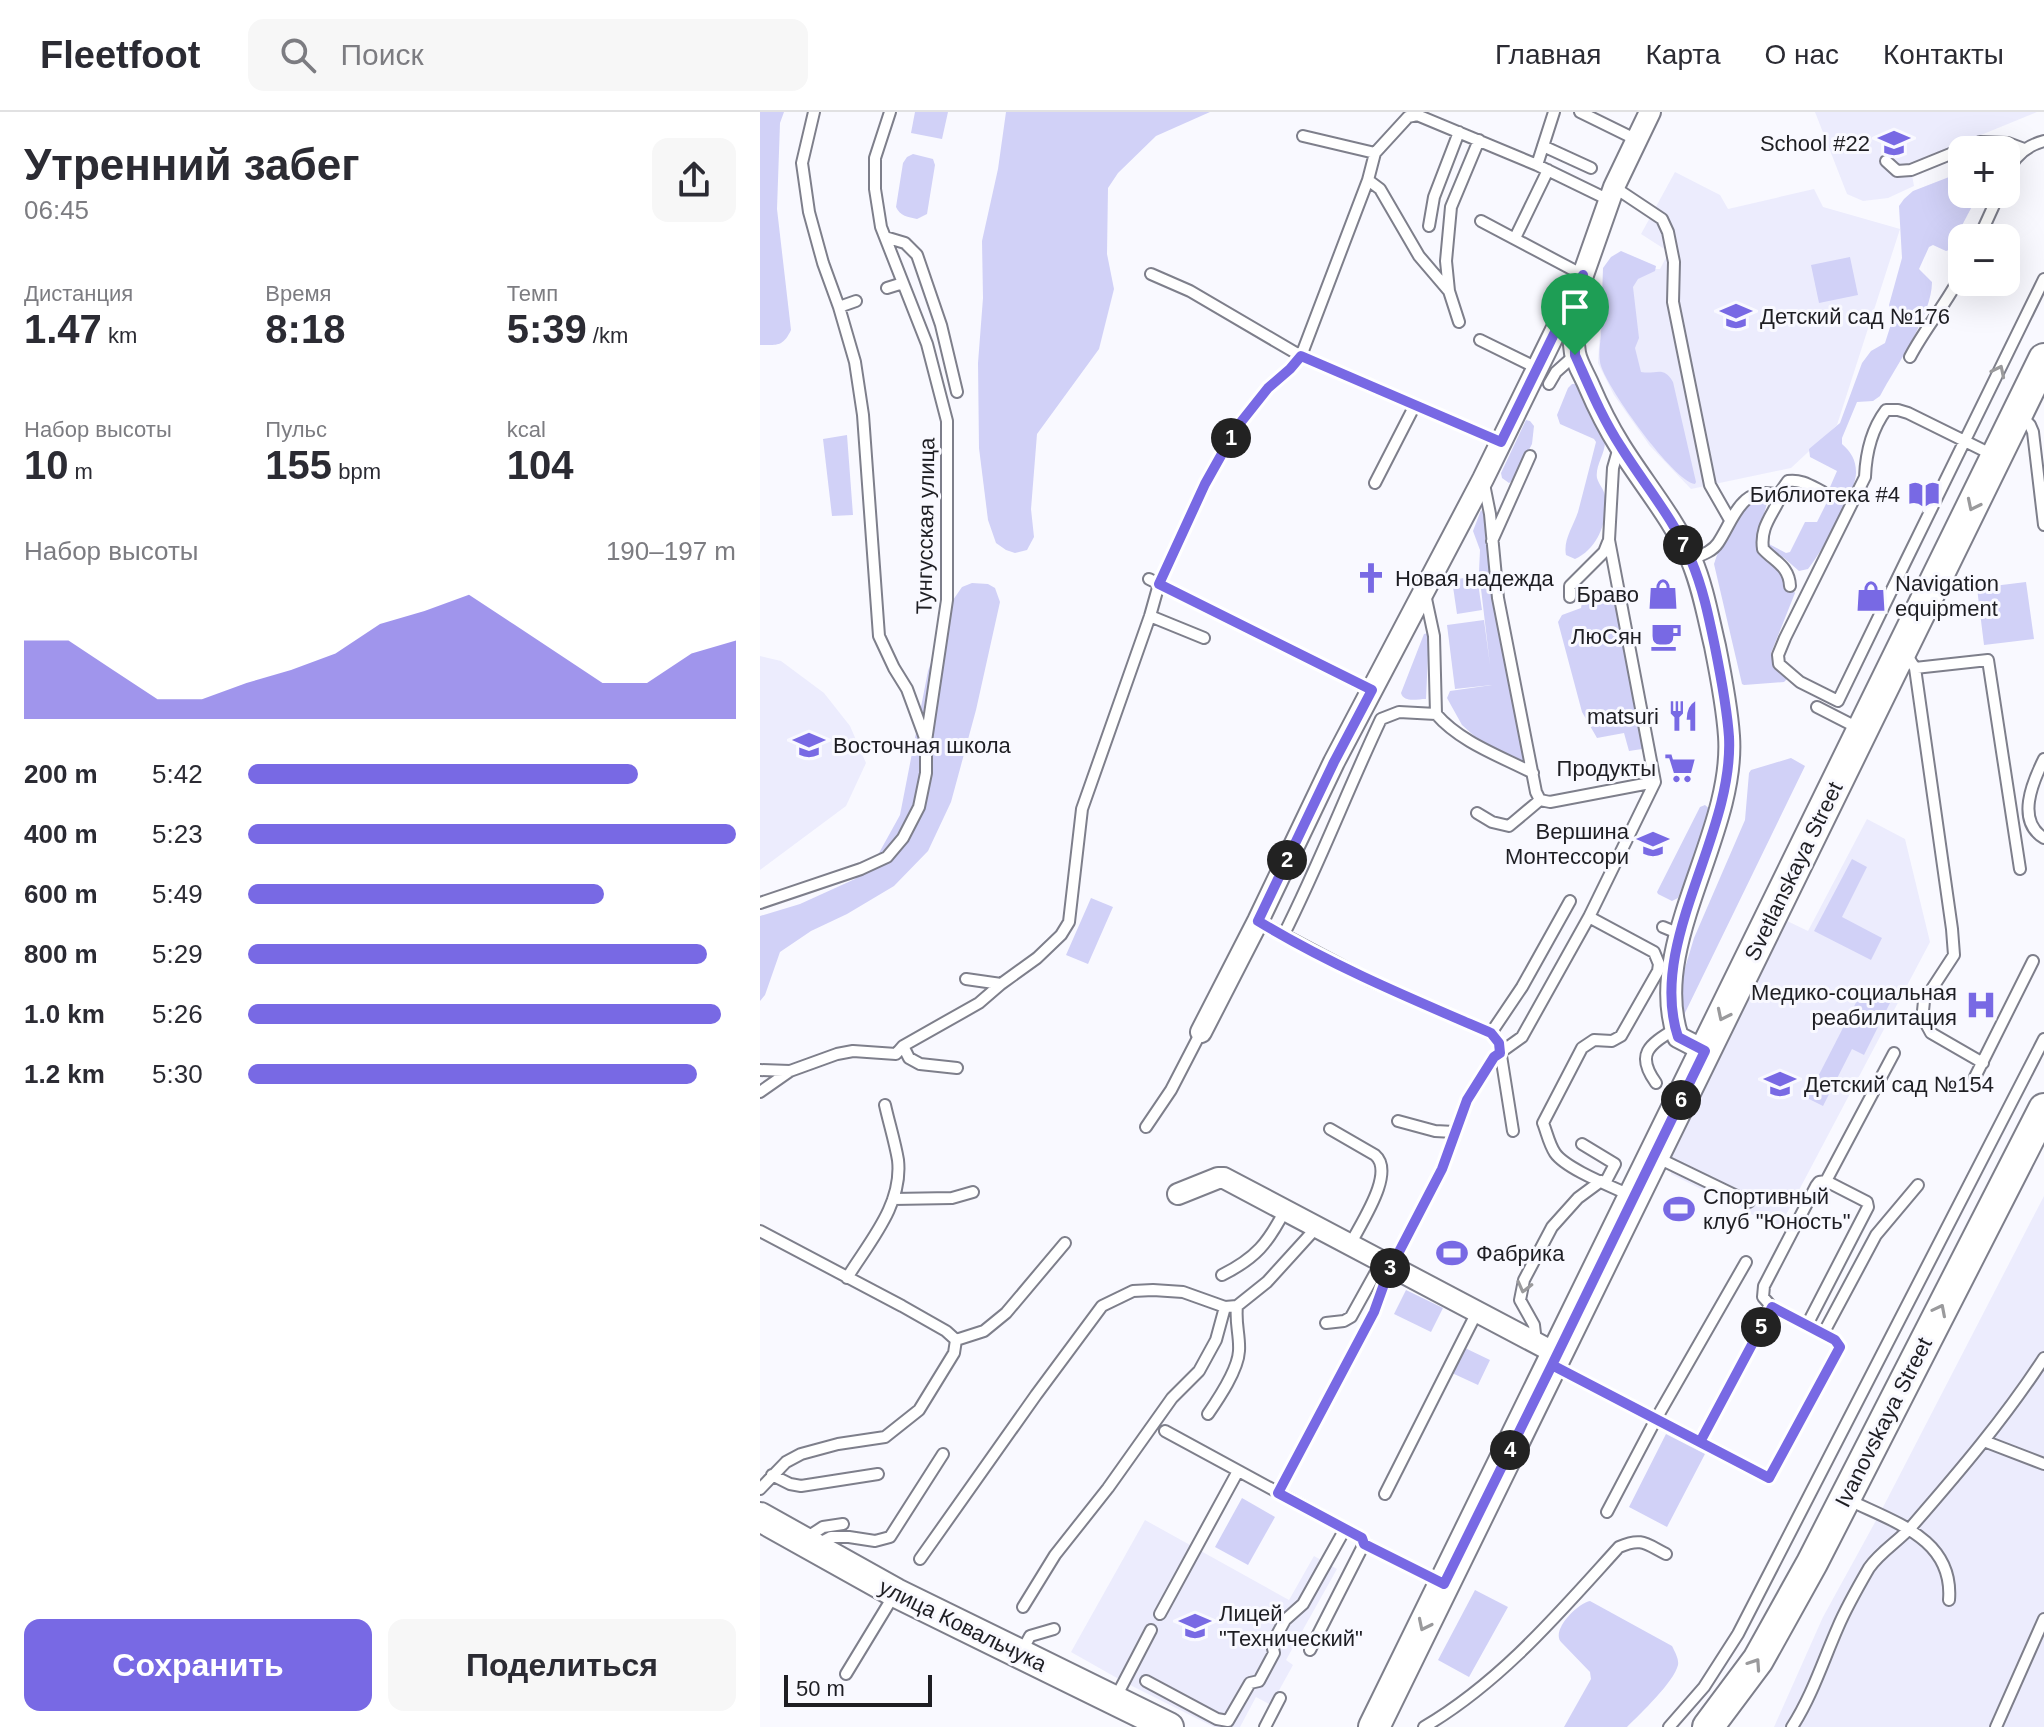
<!DOCTYPE html>
<html lang="ru">
<meta charset="utf-8">
<style>
:root{--surface:#fff;--page:#f7f7f7;--text:#2b2b33;--muted:#7c7c81;--line:#e1e1e2;--accent:#7869e4}
body{margin:0;font-family:Helvetica,sans-serif;background:var(--page);color:var(--text);height:100vh;display:flex;flex-direction:column;font-size:30px;white-space:nowrap}
*{box-sizing:border-box;margin:0}
p{font-size:26px;color:var(--muted)}
.icon{flex:none;width:44px;height:44px;fill:none;stroke:currentColor;stroke-width:2;stroke-linecap:round;stroke-linejoin:round}
.map{position:relative;flex:1;overflow:hidden}
.side{display:flex;flex-direction:column;background:var(--surface);width:760px}
.side>*{flex:none}
.fabs{position:absolute;left:1188px;top:24px;display:grid;gap:16px}
.fabs a{display:grid;place-items:center;width:72px;height:72px;border-radius:16px;background:var(--surface);box-shadow:0 8px 32px #0002;font-size:40px}
.scale{position:absolute;left:24px;bottom:20px;width:148px;box-sizing:border-box;padding-left:8px;border:4px solid #1e1e23;border-top:0;font-size:22px;line-height:28px;white-space:nowrap;color:#1e1e23;-webkit-text-stroke:6px #f9f9ff;paint-order:stroke}
.pin{position:absolute;display:grid;place-items:center;width:68px;height:68px;color:#fff;margin:-82px -34px;border-radius:50% 50% 50% 0;rotate:-45deg;box-shadow:0 0 8px #0007}
.pin .icon{rotate:45deg}
.km{position:absolute;width:40px;height:40px;margin:-20px;border-radius:50%;background:#222;color:#fff;font-size:22px;line-height:40px;text-align:center}
.round{display:grid;place-items:center;flex:none;width:84px;height:84px;border-radius:16px;background:var(--page)}
.head{display:flex;align-items:center;justify-content:space-between;height:136px;padding:0 24px}
h1{font-size:44px;font-weight:700;line-height:60px}
.metrics{display:grid;grid-template-columns:repeat(3,1fr);gap:12px;height:136px;padding:8px 24px}
.metrics div{display:grid;align-content:center}
.metrics b{font-size:40px;font-weight:700}
.metrics small{font-size:22px;font-weight:400}
.metrics p{font-size:22px}
.chart{height:224px;padding:16px 24px}
.chart p{display:flex;justify-content:space-between}
.chart svg{width:100%;height:144px;margin-top:8px;fill:var(--accent);opacity:.7}
.button{display:flex;gap:16px;margin-top:auto;padding:16px 24px}
.button a{flex:1;height:92px;border-radius:16px;background:var(--accent);color:#fff;font-size:32px;font-weight:700;line-height:92px;text-align:center}
.button a+a{background:var(--page);color:var(--text)}
ul{padding:0 24px;list-style:none;font-size:26px}
li{display:grid;grid-template-columns:128px 96px 1fr;align-items:center;height:60px}
li i{height:20px;border-radius:10px;background:var(--accent)}
header{display:flex;align-items:center;gap:48px;box-sizing:border-box;height:112px;padding:0 40px;background:var(--surface);border-bottom:2px solid var(--line)}
header strong{font-size:38px}
nav{display:flex;gap:44px;margin-inline-start:auto;font-size:28px}
.search{width:560px;height:72px;background:var(--page);display:flex;align-items:center;gap:20px;box-sizing:border-box;padding:0 28px;border-radius:16px;color:var(--muted);font-size:30px}
main{display:flex;flex:1;min-height:0}
.map>svg:first-child{display:block}
</style>
<header>
<strong>Fleetfoot</strong>
<div class="search"><svg class="icon" aria-label="search" viewBox="0 0 24 24"><circle cx="10" cy="10" r="6"/><path d="M15 15l6 6"/></svg>Поиск</div>
<nav><a>Главная</a><a>Карта</a><a>О нас</a><a>Контакты</a></nav>
</header>
<main>
<section class="side">
<div class="head"><div><h1>Утренний забег</h1><p>06:45</p></div><a class="round"><svg class="icon" aria-label="share" viewBox="0 0 24 24"><path d="M12 15V3M7 8l5-5 5 5M5 13v7h14v-7"/></svg></a></div>
<div class="metrics">
<div><p>Дистанция</p><b>1.47<small> km</small></b></div>
<div><p>Время</p><b>8:18</b></div>
<div><p>Темп</p><b>5:39<small> /km</small></b></div>
</div>
<div class="metrics">
<div><p>Набор высоты</p><b>10<small> m</small></b></div>
<div><p>Пульс</p><b>155<small> bpm</small></b></div>
<div><p>kcal</p><b>104</b></div>
</div>
<div class="chart"><p><span>Набор высоты</span>190–197 m</p>
<svg viewBox="0 0 160 44" preserveAspectRatio="none"><path d="M0 44V20L10 20L20 29L30 38L40 38L50 33L60 29L70 24L80 15L90 11L100 6L110 15L120 24L130 33L140 33L150 24L160 20V44z"/></svg>
</div>
<ul>
<li><b>200 m</b>5:42<i style="width:80%"></i></li>
<li><b>400 m</b>5:23<i style="width:100%"></i></li>
<li><b>600 m</b>5:49<i style="width:73%"></i></li>
<li><b>800 m</b>5:29<i style="width:94%"></i></li>
<li><b>1.0 km</b>5:26<i style="width:97%"></i></li>
<li><b>1.2 km</b>5:30<i style="width:92%"></i></li>
</ul>
<div class="button"><a>Сохранить</a><a>Поделиться</a></div>
</section>
<div class="map">
<svg width="1284" height="1615" viewBox="0 0 1284 1615">
<rect width="100%" height="100%" fill="#f9f9ff"/>
<path fill="#ececfd" d="M1055 0H1277L1150 52 1154 74 1128 86 1103 89 1087 82Z
M915 60 960 83 968 97 1054 77 1063 95 1140 117 1077 313 1031 356 931 377 890 334 854 283 838 251 844 157H900L909 140 881 122Z
M0 544 21 549 64 581 90 614 106 651 86 694 0 758Z
M1107 707 1145 727 1170 830 1019 1116 911 1062V1043L1025 808 1048 819Z
M1284 1084V1615H1014L1063 1505 1119 1403Z
M385 1408 529 1488 554 1444 577 1457 526 1548 533 1553 511 1593 496 1585 480 1615H454L364 1570 311 1540Z"/>
<path fill="#d1d1f7" d="M0 0H24L20 11 17 97 31 218C23 235 17 233 0 233Z
M155 0H188L182 27 151 21Z
M246 0H450L396 24 358 61 348 76 347 142 354 177 339 237 277 322 271 397 274 425 267 438 255 441 246 438 236 431 228 408 219 336 218 251 223 186 222 129 238 57Z
M153 42 173 47 175 53 167 102 157 107C148 105 140 104 136 95L143 51 147 45Z
M1202 60V82H1221L1218 83 1189 138 1186 139 1173 133 1169 135 1159 157 1172 170C1172 203 1136 254 1120 284L1113 289 1097 290 1082 326V332C1091 340 1096 348 1096 360 1097 379 1061 441 1048 457L1039 459 1024 446 1008 438 1006 433 1009 432 1026 441 1030 440 1045 410H1057L1067 390V382L1077 359 1050 345 1049 337 1080 311 1102 251 1111 239 1125 231 1133 206 1129 193 1142 146 1139 94 1144 87 1153 79Z
M861 139 896 154 895 159 878 167 873 175 879 226 875 236 881 260C897 263 903 253 913 270L936 370 935 372C913 369 848 277 841 254 838 245 840 233 841 223 842 201 842 178 843 156L851 145Z
M1090 145 1098 183 1059 191 1051 153Z
M812 272H816L822 278C827 288 844 320 845 330 845 342 835 354 837 366 839 373 844 377 845 384 848 408 839 436 815 447L806 443C803 428 813 415 818 400 824 377 830 354 836 330L834 327 800 312 797 303 808 276Z
M766 308 770 309 774 314 772 332 753 368 749 371 742 366 741 361Z
M87 323 93 403 72 404 63 327Z
M1000 385 1007 389C1005 408 993 416 998 437L1018 454 1035 481 1011 541 1015 555 1028 566 1024 570 984 573 982 572 954 452 958 440 973 410 990 390Z
M721 398 724 401 732 473 766 647 762 651 722 631 702 613 687 586 690 579 732 573 695 577 687 513 724 508 730 553 719 460 720 438 713 419Z
M717 464 722 498 697 502 692 468Z
M1266 470 1274 527 1224 533 1217 476Z
M212 471 228 472 235 476 240 490 216 598 191 690 168 739 134 774 87 802 51 819 20 840 5 883 0 889V804L40 792 95 767 119 741 140 703 168 559 193 488 202 475Z
M837 478 851 479 859 505 884 633 882 637 869 639 864 621 837 626 822 600 798 510 802 503 821 496 823 486Z
M669 521 666 587C657 587 644 591 641 581L664 522Z
M1031 646 1045 654 922 907 919 880 925 856 934 826 985 708 989 661 991 658Z
M945 693 951 698V703L918 786 912 789 898 782 897 780 940 695Z
M1092 747 1107 755 1082 805 1122 826 1111 848 1054 819Z
M331 786 353 795 328 852 306 843Z
M1104 875 1131 889 1104 943 1092 937 1063 994 1047 986Z
M646 1178 683 1196 671 1220 634 1202Z
M705 1236 730 1248 718 1273 692 1261Z
M906 1322 945 1342 907 1415 869 1395Z
M482 1386 515 1405 488 1453 455 1435Z
M715 1478 748 1495 709 1565 678 1548Z
M830 1489 912 1534C915 1540 919 1547 918 1553 914 1570 880 1602 867 1615H804L831 1567 830 1560 803 1532C801 1530 799 1528 799 1526 796 1513 819 1491 830 1489Z"/>
<g fill="none" stroke-linecap="round" stroke-linejoin="round">
<defs>
<path id="lane" d="M54 0 42 51 49 100 63 151 79 195 95 250 103 303 119 524 134 556 147 577 165 626
M820 0 877 28
M543 24 615 41
M783 34 831 56
M1126 49 1137 59 1151 58 1220 30 1248 31 1264 37
M777 53 794 0
M1246 64C1253 45 1265 34 1284 29
M608 68 620 77 659 144 688 178
M854 75 902 107 908 120 914 150 913 190 950 373 970 408
M721 109 823 163
M669 114 674 85 699 20
M125 125 145 131 157 143 181 213 197 280
M755 126 788 58
M1219 126 1239 82
M391 162 430 179 541 244 741 330
M127 176 143 171
M79 195 96 189
M699 210 689 179 686 149 691 95 719 28
M720 228 777 256
M1150 245C1165 216 1187 191 1202 161
M789 272 796 260 815 243
M1259 302 1270 313 1273 320 1284 413
M1235 344 1148 301 1138 298H1126C1111 318 1106 340 1105 365L1025 526 1018 543 1019 552 1040 570 1078 589C1146 448 1215 307 1284 167
M615 371 655 293
M724 372 730 402 738 486 776 680 780 688 790 690 895 670
M1018 383 1028 369C1041 367 1051 374 1063 380
M732 429 770 344
M931 447C941 443 952 440 958 431 974 407 981 372 1018 383L1019 388C1011 405 1000 416 1003 437 1015 450 1029 454 1030 474
M389 467 612 578
M665 482 674 524 676 602
M810 485V474L844 440 848 430
M390 504 444 526
M1146 542 1155 556 1192 817 1194 843 1164 889 1163 899 1165 910 1171 921 1223 951
M1155 556 1228 548 1260 757
M1057 595 1100 617
M1284 647C1272 671 1256 709 1284 726
M717 701 732 710 749 714 780 688
M0 791 101 757 127 745 143 726 159 695 166 661V629L187 488V309L167 232 121 115 115 77V46L130 0
M829 805 894 840 899 852 898 859 861 924 852 929 834 928 822 936 783 1011C787 1021 789 1032 795 1041 806 1057 853 1075 872 1084
M498 809 611 869 731 921 739 931 753 1019
M903 815 920 822
M523 824C559 753 587 679 621 607L639 600 676 602C700 630 740 644 773 661
M206 867 241 872
M731 921 762 875 810 789
M143 934 149 946 160 952 197 956
M0 958 30 959
M1215 965 1273 849
M896 971C875 942 889 933 915 917
M0 980 30 959 77 942 93 939 136 942 143 934 219 891 241 872 277 846 301 823 309 810 322 697 390 504 399 472 445 372 477 315 508 276 530 257 541 244 608 68 615 41 648 5 657 3 777 53 849 88
M638 1009 675 1019 694 1020
M386 1015 411 978 441 920
M570 1017 615 1043C636 1061 600 1112 590 1133
M822 1032 855 1052 845 1071
M896 1045 989 1090
M133 1087 192 1086 213 1080
M0 1119 142 1194 186 1219 196 1228 194 1241 159 1298 125 1325 78 1332 41 1342 26 1350 0 1377
M462 1163C496 1146 508 1131 525 1098
M87 1166C109 1130 143 1093 138 1048 135 1030 129 1011 125 993
M1012 1195 1003 1185 1004 1174 1056 1074 1059 1070 1066 1069
M566 1211 584 1209 591 1205 622 1149
M1063 1222 1116 1123 1158 1073
M196 1228 224 1219 246 1201 305 1131
M776 1230 774 1213 760 1188 764 1168 792 1115 818 1086 841 1069
M794 1254 940 1330 1012 1195 1047 1213 1108 1095 1107 1090 1066 1069 1134 941
M448 1302C459 1286 478 1258 479 1239 480 1223 475 1212 477 1194
M405 1319 602 1426 604 1432 683 1471
M1224 1329 1284 1352
M940 1330 1009 1366 1080 1235 1075 1228 1047 1213
M12 1363 30 1372 41 1374 118 1362
M518 1381 614 1200 628 1161 682 1057 707 988 734 945 762 925 829 805 895 670 849 428 853 356 859 335
M625 1382 717 1200
M1087 1387C1133 1410 1194 1426 1189 1488
M847 1400 896 1307 986 1150
M46 1426 63 1415 83 1412
M58 1432 71 1425H89L115 1429 130 1425 183 1342
M160 1447 276 1283 342 1194 373 1179 393 1178 423 1180 465 1195 477 1194 507 1170 557 1115
M263 1495 295 1443 348 1376 412 1286 439 1259 456 1228 465 1195
M400 1502 478 1359
M550 1538 604 1432
M262 1539 270 1524 294 1517
M86 1562 134 1483
M386 1569 457 1607 468 1609 490 1571 499 1569 514 1541 512 1532 525 1508 543 1492 585 1417
M355 1587 391 1518
M505 1615 520 1586
M664 1615C741 1570 800 1500 859 1435 882 1425 886 1432 906 1442
M909 1615 944 1575 978 1522 1284 927
M1032 1615C1052 1584 1063 1549 1078 1515 1086 1496 1098 1475 1109 1456 1121 1439 1139 1429 1152 1414 1199 1360 1245 1306 1284 1246
M1236 1615 1284 1507"/>
<path id="street" d="M817 187C814 204 812 223 815 241 817 252 825 264 829 274 838 295 848 315 860 334 883 371 913 406 931 447 943 475 948 505 955 534 961 564 967 594 969 624 976 722 886 832 918 925L945 939
M441 920 498 809 574 650 723 367 823 163 854 75 890 0
M418 1082 458 1066H464L797 1242"/>
<path id="secondary" d="M0 1405 136 1481 409 1615"/>
<path id="primary" d="M614 1615 1284 247
M948 1615 998 1548 1052 1451 1284 997"/>
</defs>
<use href="#lane" stroke="#7e7f8b" stroke-width="14"/>
<use href="#street" stroke="#7e7f8b" stroke-width="24"/>
<use href="#secondary" stroke="#7e7f8b" stroke-width="32"/>
<use href="#primary" stroke="#7e7f8b" stroke-width="34"/>
<use href="#lane" stroke="#fff" stroke-width="10"/>
<use href="#street" stroke="#fff" stroke-width="20"/>
<use href="#secondary" stroke="#fff" stroke-width="28"/>
<use href="#primary" stroke="#fff" stroke-width="30"/>
</g>
<defs><path id="oneway-chevron" d="M-2-3.5L2.5 0L-2 3.5" fill="none" stroke-width="1.6" stroke-linecap="round" stroke-linejoin="round" transform="scale(2)"/></defs>
<g stroke="#9a9a9c">
<use href="#oneway-chevron" transform="translate(1239 259) rotate(-64)"/>
<use href="#oneway-chevron" transform="translate(1213 393) rotate(116)"/>
<use href="#oneway-chevron" transform="translate(963 903) rotate(116)"/>
<use href="#oneway-chevron" transform="translate(764 1175) rotate(104)"/>
<use href="#oneway-chevron" transform="translate(1180 1198) rotate(-63)"/>
<use href="#oneway-chevron" transform="translate(664 1513) rotate(116)"/>
<use href="#oneway-chevron" transform="translate(995 1552) rotate(-56)"/>
</g>
<g fill="none" stroke-linecap="round" stroke-linejoin="round">
<defs>
<path id="route" d="M815 243 814 204 823 163 741 330 541 244 530 257 508 276 477 315 445 372 399 472 612 578 574 650 498 809C572 854 652 887 731 921L739 931 740 941 734 945 707 988 682 1057 628 1161 614 1200 518 1381 602 1426 604 1432 684 1472 792 1253 1009 1366 1080 1235 1075 1228 1012 1195 940 1330 792 1253 945 939 918 925C887 830 974 724 969 625 967 595 961 565 955 535 949 506 943 476 931 448 914 407 884 372 861 335 842 306 829 274 815 243"/>
</defs>
<use href="#route" stroke="#fff" stroke-width="16"/>
<use href="#route" stroke="#7869e4" stroke-width="10"/>
</g>
<defs>
<symbol id="school-bare" viewBox="-9 -9 18 18"><path d="M0-5L7-2L0 1L-7-2ZM-4 1L0 2.5L4 1V4Q0 6-4 4Z" fill="#7869e4" stroke="#f9f9ff" stroke-width="2.5" paint-order="stroke"/></symbol>
<symbol id="library-bare" viewBox="-9 -9 18 18"><path d="M-6-4Q-3-5.5-.7-3.5V5Q-3 3-6 4ZM6-4Q3-5.5 .7-3.5V5Q3 3 6 4Z" fill="#7869e4" stroke="#f9f9ff" stroke-width="2.5" paint-order="stroke"/></symbol>
<symbol id="church-bare" viewBox="-9 -9 18 18"><path d="M-1.2-6h2.4v3.5h3.3v2.4h-3.3V6h-2.4V-.1h-3.3v-2.4h3.3Z" fill="#7869e4" stroke="#f9f9ff" stroke-width="2.5" paint-order="stroke"/></symbol>
<symbol id="shop-bare" viewBox="-9 -9 18 18"><path d="M-5-2.5h2.3a2.7 3.5 0 0 1 5.4 0H5L5.5 6h-11ZM-1.5-2.5h3a1.5 2.3 0 0 0-3 0Z" fill="#7869e4" stroke="#f9f9ff" stroke-width="2.5" paint-order="stroke"/></symbol>
<symbol id="cafe-bare" viewBox="-9 -9 18 18"><path d="M-5.5-4.5H6V0H3Q3 3.5 0 3.5H-2.5Q-5.5 3.5-5.5 0ZM3-3.2v2h1.7v-2ZM-6 4.5H4V6H-6Z" fill="#7869e4" stroke="#f9f9ff" stroke-width="2.5" paint-order="stroke"/></symbol>
<symbol id="restaurant-bare" viewBox="-9 -9 18 18"><path d="M-5-6h1v4h1v-4h1v4h1v-4h1v5L-1.5 .5V6h-2V.5L-5-1ZM5-6V6H3V1.5H1.5Q1.5-4 5-6Z" fill="#7869e4" stroke="#f9f9ff" stroke-width="2.5" paint-order="stroke"/></symbol>
<symbol id="supermarket-bare" viewBox="-9 -9 18 18"><path d="M-6-5.5h2.5l.6 2H6L4.5 2H-2.5L-4.4-4H-6ZM-1.5 3.2a1.3 1.3 0 1 0 .1 0ZM3 3.2a1.3 1.3 0 1 0 .1 0Z" fill="#7869e4" stroke="#f9f9ff" stroke-width="2.5" paint-order="stroke"/></symbol>
<symbol id="hospital-bare" viewBox="-9 -9 18 18"><path d="M-5-5h3v3.5h4V-5h3V5h-3V1.5h-4V5h-3Z" fill="#7869e4" stroke="#f9f9ff" stroke-width="2.5" paint-order="stroke"/></symbol>
<symbol id="stadium-bare" viewBox="-9 -9 18 18"><path d="M0-5a6.5 5 0 1 0 0 10a6.5 5 0 1 0 0-10ZM-3.5-1.8h7v3.6h-7Z" fill="#7869e4" stroke="#f9f9ff" stroke-width="2.5" paint-order="stroke"/></symbol>
</defs>
<g fill-rule="evenodd">
<use href="#school-bare" x="1112" y="9" width="44" height="44"/>
<use href="#school-bare" x="954" y="182" width="44" height="44"/>
<use href="#library-bare" x="1142" y="360" width="44" height="44"/>
<use href="#church-bare" x="589" y="444" width="44" height="44"/>
<use href="#shop-bare" x="881" y="460" width="44" height="44"/>
<use href="#shop-bare" x="1089" y="462" width="44" height="44"/>
<use href="#cafe-bare" x="884" y="502" width="44" height="44"/>
<use href="#restaurant-bare" x="901" y="582" width="44" height="44"/>
<use href="#school-bare" x="27" y="611" width="44" height="44"/>
<use href="#supermarket-bare" x="898" y="634" width="44" height="44"/>
<use href="#school-bare" x="871" y="710" width="44" height="44"/>
<use href="#hospital-bare" x="1199" y="871" width="44" height="44"/>
<use href="#school-bare" x="998" y="950" width="44" height="44"/>
<use href="#stadium-bare" x="897" y="1075" width="44" height="44"/>
<use href="#stadium-bare" x="670" y="1119" width="44" height="44"/>
<use href="#school-bare" x="413" y="1492" width="44" height="44"/>
</g>
<g text-anchor="middle" stroke-width="6" stroke-linejoin="round" paint-order="stroke">
<g font-size="22" fill="#1e1e23" stroke="#f9f9ff" text-anchor="end">
<text x="1110" y="39">School #22</text>
<text x="1000" y="212" text-anchor="start">Детский сад №176</text>
<text x="1140" y="390">Библиотека #4</text>
<text x="635" y="474" text-anchor="start">Новая надежда</text>
<text x="1135" y="479" text-anchor="start">Navigation<tspan x="1135" dy="25">equipment</tspan></text>
<text x="879" y="490">Браво</text>
<text x="882" y="532">ЛюСян</text>
<text x="899" y="612">matsuri</text>
<text x="73" y="641" text-anchor="start">Восточная школа</text>
<text x="896" y="664">Продукты</text>
<text x="869" y="727">Вершина<tspan x="869" dy="25">Монтессори</tspan></text>
<text x="1197" y="888">Медико-социальная<tspan x="1197" dy="25">реабилитация</tspan></text>
<text x="1044" y="980" text-anchor="start">Детский сад №154</text>
<text x="943" y="1092" text-anchor="start">Спортивный<tspan x="943" dy="25">клуб "Юность"</tspan></text>
<text x="716" y="1149" text-anchor="start">Фабрика</text>
<text x="459" y="1509" text-anchor="start">Лицей<tspan x="459" dy="25">"Технический"</tspan></text>
</g>
<g font-size="22" fill="#1e1e23" stroke="#f9f9ff">
<text transform="translate(165 414) rotate(-89)" y="8">Тунгусская улица</text>
<text transform="translate(1033 759) rotate(-64)" y="8">Svetlanskaya Street</text>
<text transform="translate(1123 1310) rotate(-63)" y="8">Ivanovskaya Street</text>
<text transform="translate(203 1513) rotate(26)" y="8">улица Ковальчука</text>
</g>
</g>
</svg>
<div class="fabs">
<a>+</a>
<a>−</a>
</div>
<div class="scale">50 m</div>
<div class="pin" style="left:815px;top:243px;background:#1e9e55"><svg class="icon" aria-label="arrive" viewBox="0 0 24 24"><path d="M6 21V4h12l-3 4 3 4H6"/></svg></div>
<b class="km" style="left:471px;top:326px">1</b>
<b class="km" style="left:527px;top:748px">2</b>
<b class="km" style="left:630px;top:1156px">3</b>
<b class="km" style="left:750px;top:1338px">4</b>
<b class="km" style="left:1001px;top:1215px">5</b>
<b class="km" style="left:921px;top:988px">6</b>
<b class="km" style="left:923px;top:433px">7</b>
</div>
</main>
